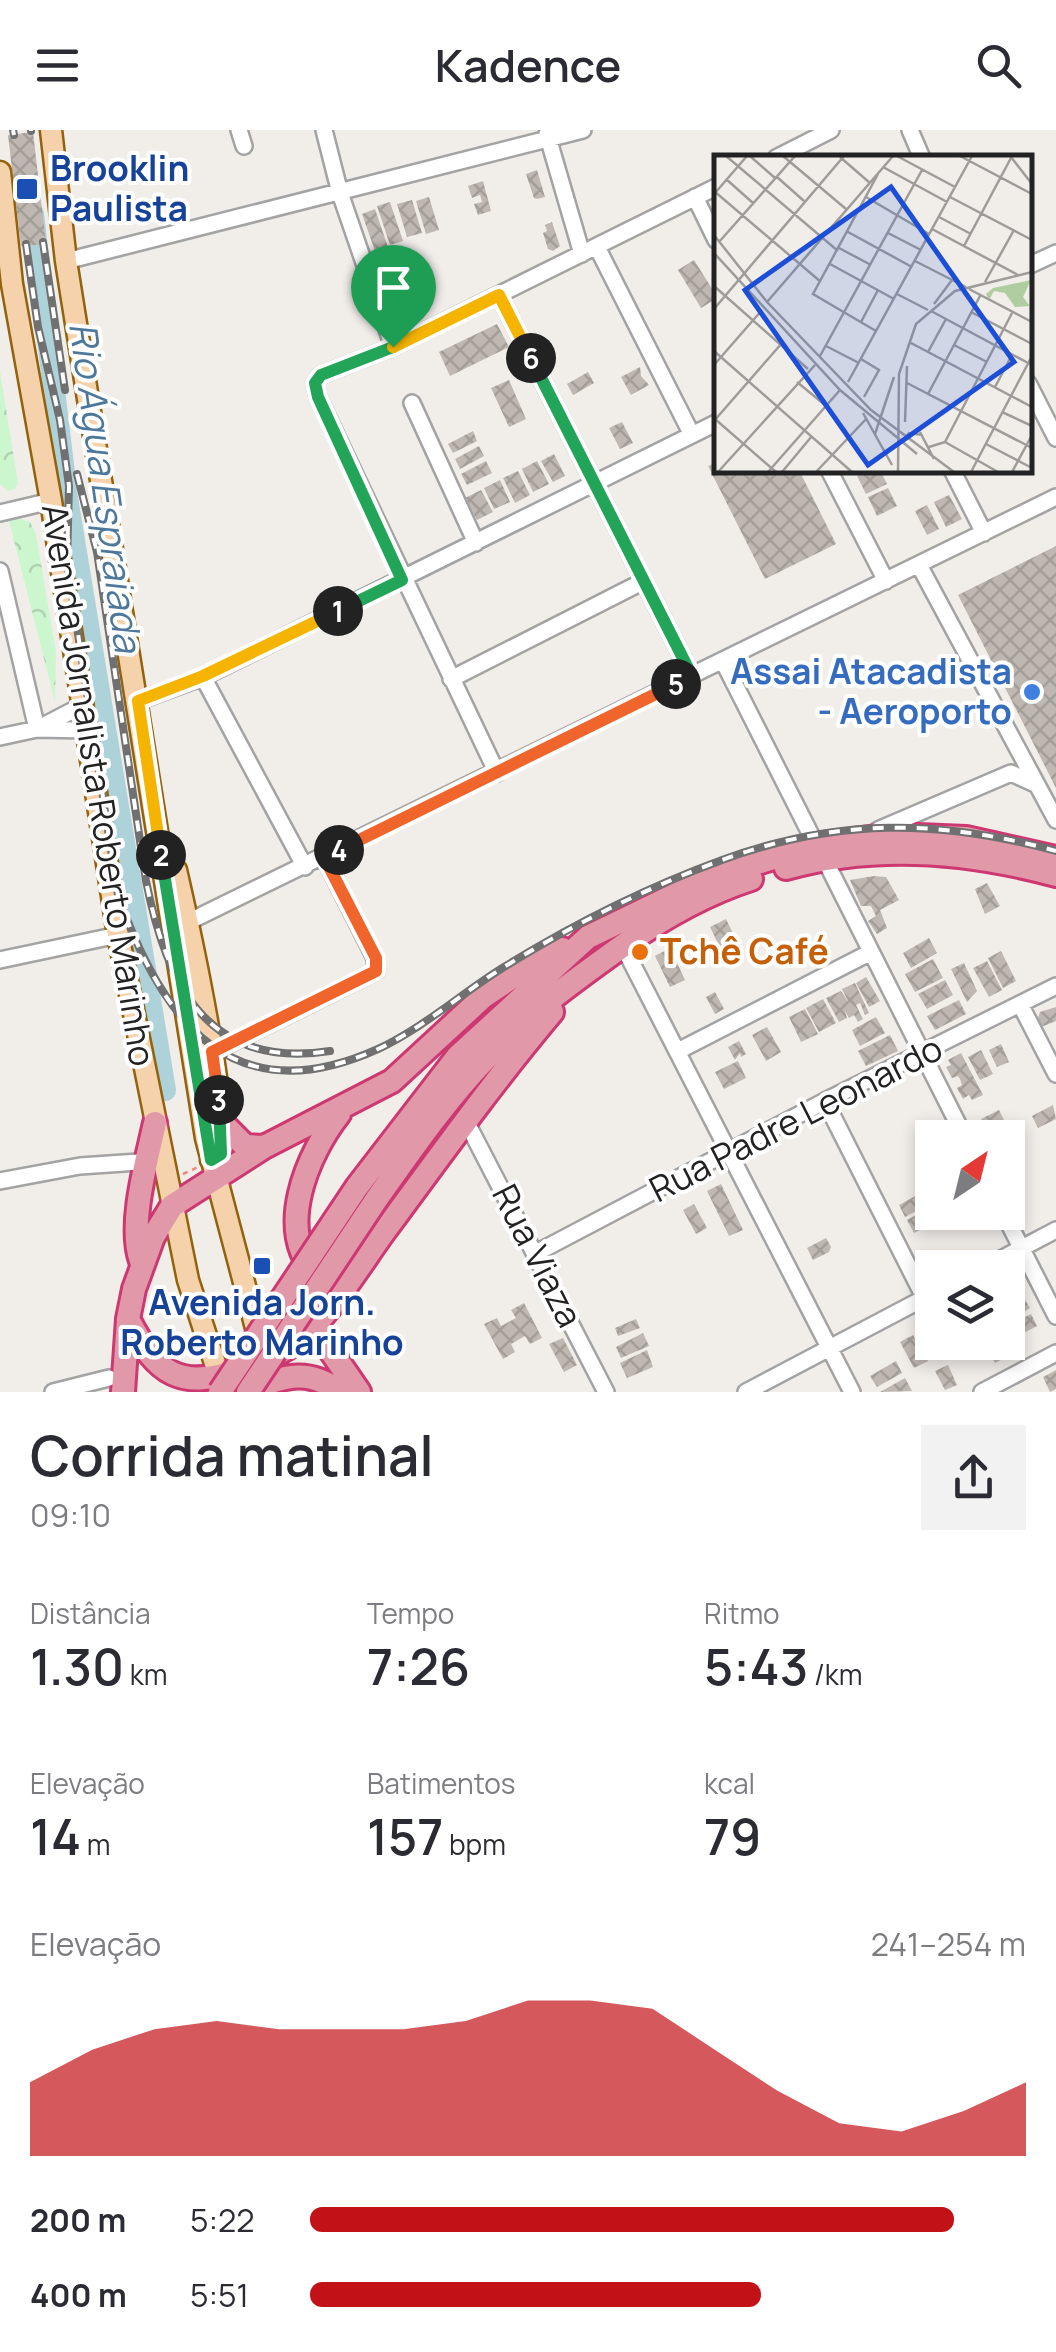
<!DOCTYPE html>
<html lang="pt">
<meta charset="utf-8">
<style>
:root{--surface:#fff;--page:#f2f2f3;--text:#2b2b33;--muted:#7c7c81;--accent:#c21218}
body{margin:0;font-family:Manrope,sans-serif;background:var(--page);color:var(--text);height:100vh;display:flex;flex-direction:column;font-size:38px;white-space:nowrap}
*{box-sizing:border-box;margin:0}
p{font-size:32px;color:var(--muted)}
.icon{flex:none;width:55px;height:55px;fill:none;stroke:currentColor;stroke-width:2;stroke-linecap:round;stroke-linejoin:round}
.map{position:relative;height:1262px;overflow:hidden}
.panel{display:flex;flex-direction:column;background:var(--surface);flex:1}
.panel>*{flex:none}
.needle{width:65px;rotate:35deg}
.controls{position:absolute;left:915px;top:990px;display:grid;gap:20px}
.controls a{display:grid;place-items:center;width:110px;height:110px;border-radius:0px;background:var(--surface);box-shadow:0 5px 15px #0003;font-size:50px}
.pin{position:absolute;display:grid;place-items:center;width:85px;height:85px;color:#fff;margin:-102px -42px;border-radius:50% 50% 50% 0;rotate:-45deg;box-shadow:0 0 10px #0007}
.pin .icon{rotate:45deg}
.km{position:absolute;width:50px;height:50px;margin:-25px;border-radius:50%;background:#222;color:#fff;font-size:28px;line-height:50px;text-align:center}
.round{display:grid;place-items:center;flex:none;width:105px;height:105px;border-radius:0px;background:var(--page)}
.summary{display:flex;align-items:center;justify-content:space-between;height:170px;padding:0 30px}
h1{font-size:55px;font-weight:600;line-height:75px}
.figures{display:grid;grid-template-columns:repeat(3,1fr);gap:15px;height:170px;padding:10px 30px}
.figures div{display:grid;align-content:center}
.figures b{font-size:50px;font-weight:600}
.figures small{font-size:28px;font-weight:400}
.figures p{font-size:28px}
.chart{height:280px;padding:20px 30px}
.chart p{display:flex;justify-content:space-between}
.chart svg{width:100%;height:180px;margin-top:10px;fill:var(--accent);opacity:.7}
ul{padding:0 30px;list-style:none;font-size:32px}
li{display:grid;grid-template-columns:160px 120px 1fr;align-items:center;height:75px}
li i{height:25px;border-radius:12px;background:var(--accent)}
header{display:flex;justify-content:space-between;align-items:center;height:130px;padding:0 30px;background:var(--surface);font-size:45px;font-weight:600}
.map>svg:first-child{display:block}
</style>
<header><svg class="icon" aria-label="menu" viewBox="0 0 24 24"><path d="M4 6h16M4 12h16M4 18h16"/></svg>Kadence<svg class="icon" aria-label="search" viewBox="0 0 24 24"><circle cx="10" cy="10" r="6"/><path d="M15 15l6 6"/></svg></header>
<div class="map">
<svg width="1056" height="1262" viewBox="0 0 1056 1262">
<defs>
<pattern id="park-crowns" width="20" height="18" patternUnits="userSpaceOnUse" patternTransform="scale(2.5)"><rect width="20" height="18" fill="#ccf6ce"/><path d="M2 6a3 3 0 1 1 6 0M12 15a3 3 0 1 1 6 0" fill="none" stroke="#afd3b1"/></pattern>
<pattern id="building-cross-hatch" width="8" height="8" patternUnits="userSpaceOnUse" patternTransform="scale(2.5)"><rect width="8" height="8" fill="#bfb8b2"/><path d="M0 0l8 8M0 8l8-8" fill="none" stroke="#a49e99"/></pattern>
</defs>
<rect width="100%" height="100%" fill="#f1eeea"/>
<path fill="url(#park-crowns)" d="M0 241 18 353 15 359 8 361 0 354Z
M17 388 30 392 36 404 56 522 55 572 9 391Z"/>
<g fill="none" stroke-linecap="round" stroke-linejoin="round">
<path stroke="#aed2da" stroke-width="22" d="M33 84 67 368 165 960"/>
</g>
<path fill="url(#building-cross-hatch)" d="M33 2 46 114 21 116 8 5Z
M537 40 545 67 537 69 534 68 526 44Z
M483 51 491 81 478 85 474 74 482 72 480 65 472 68 468 56Z
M429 67 439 100 426 104 416 71Z
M412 70 422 103 407 107 397 74Z
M390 72 403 111 390 115 377 76Z
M375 79 390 123 377 127 362 84Z
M552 92 560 116 553 121 548 119 543 103 547 101 545 95Z
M694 130 716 165V169L701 178 678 140Z
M497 194 509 217 450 246 439 222Z
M640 237 641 246 649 255 631 265 621 247Z
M588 242 594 253 573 265 567 254Z
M509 250 526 289 509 297 491 258Z
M622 292 633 313 620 319 609 298Z
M473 301 477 311 453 323 448 314Z
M479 316 484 326 460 339 455 329Z
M554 324 565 346 553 352 541 331Z
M486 331 492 343 467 355 461 344Z
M537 331 549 354 533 362 522 339Z
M716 333V340H799L836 414 765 449 708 336Z
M869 340H880L887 354 866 364 857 346Z
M518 341 530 365 515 373 503 348Z
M500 350 510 372 494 379 484 358Z
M888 358 897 376 877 386 868 367Z
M481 360 493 382 477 390 465 368Z
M949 365 962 389 946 397 934 372Z
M927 375 939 399 927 405 915 381Z
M1056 416V658L958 465Z
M874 746 886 747 899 770 880 780 887 798 877 804 868 791 876 786 871 776H861L850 750Z
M987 753 1000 776 985 784 975 759Z
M726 789 741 820 725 828 710 797Z
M929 808 937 823 911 838 903 823Z
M670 818 685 850 670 857 655 826Z
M1001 821 1016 851 1003 858 988 828Z
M933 829 943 848 915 862 905 844Z
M987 831 1002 860 989 867 973 838Z
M964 833 977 861 967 872 951 839Z
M866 847 880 871 869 877 856 853Z
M945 850 953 865 927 879 918 864Z
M855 853 869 883 865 885 860 873 856 875 863 889 858 892 854 885 849 888 845 881 847 888 839 892 826 868 841 861 849 873 842 859Z
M715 862 724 879 715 884 706 867Z
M823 869 836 893 819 902 806 878Z
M959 870 966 884 935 900 927 886Z
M1056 877V891L1041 897 1038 888 1040 882Z
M805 879 818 904 801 912 789 887Z
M876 887 885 903 860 916 852 900Z
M767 897 781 922 766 931 752 905Z
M890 905 898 921 866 936 858 921Z
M739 911 746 924 741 927 740 923 735 930 728 917Z
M1001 914 1009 932 997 937 989 920Z
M981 920 993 944 980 950 968 927Z
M961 923 983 965 972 970 969 965 963 969 957 958 962 955 960 949 958 946 952 948 946 937 951 935 948 930Z
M738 931 746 948 724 959 715 942Z
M1053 975 1056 989 1038 998 1032 986Z
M999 980 1006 994 988 1003 981 989Z
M721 1054 743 1100 729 1106 707 1061Z
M919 1064 926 1076 905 1087 899 1075Z
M694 1074 707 1098 696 1104 683 1080Z
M927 1079 934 1092 914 1103 907 1090Z
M826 1108 831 1117 829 1122 813 1130 807 1118Z
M1022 1165 1030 1178 1008 1192V1173Z
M524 1173 542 1208 530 1214 525 1206 511 1214 515 1222 503 1229 484 1194 497 1188 501 1196 516 1188 511 1180Z
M1031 1184 1037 1196 1012 1209 1008 1196Z
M636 1189 640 1198 618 1206 615 1198Z
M929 1196 932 1212H939L944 1223 931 1230 916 1203Z
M643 1203 649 1216 621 1228 616 1217Z
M913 1205 928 1231 914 1238 900 1212Z
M563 1208 577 1235 564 1242 549 1214Z
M988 1212H1001L1008 1226 995 1233 985 1214Z
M647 1220 653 1237 627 1248 620 1233Z
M896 1231 902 1243 877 1257 870 1246Z
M948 1235 957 1255 945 1260 935 1241Z
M1056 1240V1259L1050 1262 1043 1247Z
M905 1248 912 1261 880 1262Z"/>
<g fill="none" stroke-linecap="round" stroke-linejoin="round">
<defs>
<path id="minor" d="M239 0 244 16
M324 0 340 63 393 217
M910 0 922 28
M547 4 582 124
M776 28 831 0
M695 67 716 110
M597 117 692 305
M66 131 583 0
M1028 136 1056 123
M499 165 692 546
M1028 253 1056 308
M412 273 476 413
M829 340 886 451
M952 340 984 403
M0 383 51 371
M919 435 1056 690
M0 441 37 599
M723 531 816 715
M203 547 305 737
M451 549 642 452
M138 571 203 547 716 293
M41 597 83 575
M0 607 37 599 87 600
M497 643 318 267 315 253 321 245 393 217 716 57
M878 700 1011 643 1035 654
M825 730 965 1008
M188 792 1056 367
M623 816 852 1262
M0 830 118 805
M1020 874 1056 944
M678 921 871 822
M213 922 376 841 375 828 324 727
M825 971 925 1169
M466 991 606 1262
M0 1051 80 1036 153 1031
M1003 1082 1056 1186
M536 1123 825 971 1056 856
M984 1138 1056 1100
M53 1262 109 1248
M746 1262 932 1164
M982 1262 1056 1223"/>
<path id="major" d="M51 0 66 131 206 1008 261 1217
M0 42 12 154 51 371 118 805 188 1150 223 1258
M176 740C192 810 207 882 217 954 220 976 226 1001 221 1023L211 1030"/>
<path id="highway" d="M786 738C875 713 968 721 1056 745
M222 993 245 1016 264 1017
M357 1057 458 926 588 807 714 746 816 715 894 705 966 708 1056 728
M376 1070C412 1019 447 968 490 924 529 883 575 850 621 817 661 789 704 764 751 749
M141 1131C128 1095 147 1030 155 993
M318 1145C273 1103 308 1023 339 984
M128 1189C157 1245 180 1261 242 1239 261 1232 280 1224 296 1212 330 1186 360 1134 386 1099 440 1026 493 952 552 882
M313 1195 359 1262
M123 1262 128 1189 134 1159 153 1107 172 1076 264 1017 392 951 483 867 527 837 562 819
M243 1262C280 1249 304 1235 340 1262"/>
</defs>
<use href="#minor" stroke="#a3a3a3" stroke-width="20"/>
<use href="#major" stroke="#92620d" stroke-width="25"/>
<use href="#highway" stroke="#cd3870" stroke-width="28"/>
<path stroke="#ef857d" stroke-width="2.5" stroke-dasharray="5 5" stroke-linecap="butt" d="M183 1044 198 1037"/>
<use href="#minor" stroke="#fff" stroke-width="15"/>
<use href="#major" stroke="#f5d2ab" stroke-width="20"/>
<use href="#highway" stroke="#e199a9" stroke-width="22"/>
<defs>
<path id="rail" d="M13 0 14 5
M31 0V1
M43 112 65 260
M26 114 38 197 60 290 69 356 67 432 118 765C162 891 232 985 378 919 423 898 462 863 504 837 572 795 648 757 722 730 837 688 939 689 1056 721
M77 344 97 422 146 751C167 855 207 940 330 921"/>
</defs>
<use href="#rail" stroke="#707070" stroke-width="8"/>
<use href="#rail" stroke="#fff" stroke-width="4" stroke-dasharray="11" stroke-linecap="butt"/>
<defs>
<path id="highway-bridge" d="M220 1262 357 1057
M248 1262 376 1070"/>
</defs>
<use href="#highway-bridge" stroke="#cd3870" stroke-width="28" stroke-linecap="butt"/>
<use href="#highway-bridge" stroke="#e199a9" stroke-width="22"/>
</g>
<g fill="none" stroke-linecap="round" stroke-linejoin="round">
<defs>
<path id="split-1" d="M338 481 402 450 318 267 315 253 321 245 393 217"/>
<path id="split-2" d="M161 725 138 571 203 546 338 481"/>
<path id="split-3" d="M161 725 211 1030 221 1024 219 970"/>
<path id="split-4" d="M219 970 212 922 376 841V828L324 727 339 720"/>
<path id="split-5" d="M339 720 676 554"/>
<path id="split-6" d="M531 228 692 546 676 554"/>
<path id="split-7" d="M393 217 499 165 531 228"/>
</defs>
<use href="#split-1" stroke="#fff" stroke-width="20"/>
<use href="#split-2" stroke="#fff" stroke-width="20"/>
<use href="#split-3" stroke="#fff" stroke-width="20"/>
<use href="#split-4" stroke="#fff" stroke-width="20"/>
<use href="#split-5" stroke="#fff" stroke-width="20"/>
<use href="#split-6" stroke="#fff" stroke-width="20"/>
<use href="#split-7" stroke="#fff" stroke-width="20"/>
<use href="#split-1" stroke="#22a559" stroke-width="12"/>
<use href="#split-2" stroke="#f5b400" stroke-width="12"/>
<use href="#split-3" stroke="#22a559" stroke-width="12"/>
<use href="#split-4" stroke="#f0652b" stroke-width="12"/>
<use href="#split-5" stroke="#f0652b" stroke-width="12"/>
<use href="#split-6" stroke="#22a559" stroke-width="12"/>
<use href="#split-7" stroke="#f5b400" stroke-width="12"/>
</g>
<g fill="#1a4fb4" stroke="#fff" stroke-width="4">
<rect x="15" y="47" width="24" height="24" rx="5"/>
<rect x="252" y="1126" width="20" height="20" rx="5"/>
</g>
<circle fill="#3f7fe0" stroke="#fff" stroke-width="4" cx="1032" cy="562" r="10"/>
<circle fill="#e8710a" stroke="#fff" stroke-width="4" cx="640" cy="822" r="10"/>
<g text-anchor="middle" stroke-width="8" stroke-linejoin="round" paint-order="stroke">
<g font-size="35" font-weight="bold" fill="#164399" stroke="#fff" text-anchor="start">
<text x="50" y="51">Brooklin<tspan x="50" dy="40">Paulista</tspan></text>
<text x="262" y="1185" text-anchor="middle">Avenida Jorn.<tspan x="262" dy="40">Roberto Marinho</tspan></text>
</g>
<g font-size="35" font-weight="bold" fill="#366cbe" stroke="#fff" text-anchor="end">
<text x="1012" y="554">Assai Atacadista<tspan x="1012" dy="40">- Aeroporto</tspan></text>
</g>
<g font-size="35" fill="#222" stroke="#fff">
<text transform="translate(98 655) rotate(81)" y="12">Avenida Jornalista Roberto Marinho</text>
<text transform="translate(796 989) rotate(-27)" y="12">Rua Padre Leonardo</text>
<text transform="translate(537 1126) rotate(63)" y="12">Rua Viaza</text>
</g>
<g font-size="35" font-weight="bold" fill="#c56008" stroke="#fff" text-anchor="start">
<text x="660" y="834">Tchê Café</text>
</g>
<g font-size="38" font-style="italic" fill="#4e789b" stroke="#fff">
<text transform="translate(105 357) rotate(82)" y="13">Rio Água Espraiada</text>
</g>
</g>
<g transform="translate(714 25)">
<rect width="318" height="318" fill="#f1eeea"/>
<path d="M317 125 309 142 316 151 301 152 291 138 280 136 275 145 272 139 279 133Z" fill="#b0cda2"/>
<path fill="none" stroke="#9e9c9a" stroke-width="2.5" d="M12 1 124 96M36 1 61 23M69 1 132 54M183 1 241 32M246 1 318 39M126 2 156 28M297 2 318 29M169 12 233 47M63 22 90 46M12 24 39 48M0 36 107 127M1 38 33 1M152 42 215 79M236 42 318 85M225 62 257 79M218 74 304 120M134 77 198 112M174 78 207 95M0 80 53 147 157 255 240 317M5 87 81 1M250 91 298 1M125 93 157 110M0 98 126 235 203 299M201 106 252 132M116 109 180 144M271 127 300 75M0 131 94 214M255 134 318 167M183 139 214 155M53 147 179 1M220 149 238 125M0 154 130 1M217 156 316 209M257 157 318 189M147 167 164 135M162 176 99 139 164 19M197 188 318 252M240 190 273 207M112 191 145 208M0 196 138 317M214 197 232 164M106 201 208 15M147 204 165 215 150 242M0 210 48 155M83 227 111 250M134 227 258 1M193 228 318 293M281 232 298 200M214 239 266 141M288 257 318 271M149 258 178 310M1 264 62 317M0 266 68 188M191 267 193 211M206 277 220 304M161 279 180 222M231 287 284 317M272 289 318 313M184 291 195 278 208 280M215 292 231 287 298 158M4 317 101 210M54 317 126 235M68 317 98 281M102 317 153 263M184 317 185 219 202 169 241 136 318 117M257 317 318 201M298 317 318 280"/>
<path fill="#1d4ed8" fill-opacity="0.15" stroke="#1d4ed8" stroke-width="5" d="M177 32 300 207 154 310 31 135Z"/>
<rect width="318" height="318" fill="none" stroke="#222" stroke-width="5"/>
</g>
</svg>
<div class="controls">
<a><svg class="needle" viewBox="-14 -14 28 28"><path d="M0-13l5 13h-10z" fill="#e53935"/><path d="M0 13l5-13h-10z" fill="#7c7c81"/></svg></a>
<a><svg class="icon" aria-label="layers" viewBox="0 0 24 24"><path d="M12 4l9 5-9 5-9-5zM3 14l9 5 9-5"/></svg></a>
</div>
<div class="pin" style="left:393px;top:217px;background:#1e9e55"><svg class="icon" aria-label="arrive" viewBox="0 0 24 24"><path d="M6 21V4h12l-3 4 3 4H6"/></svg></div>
<b class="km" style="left:338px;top:481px">1</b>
<b class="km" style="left:161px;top:725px">2</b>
<b class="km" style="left:219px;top:970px">3</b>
<b class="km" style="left:339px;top:720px">4</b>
<b class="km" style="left:676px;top:554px">5</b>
<b class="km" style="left:531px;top:228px">6</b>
</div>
<section class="panel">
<div class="summary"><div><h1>Corrida matinal</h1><p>09:10</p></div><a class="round"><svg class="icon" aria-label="share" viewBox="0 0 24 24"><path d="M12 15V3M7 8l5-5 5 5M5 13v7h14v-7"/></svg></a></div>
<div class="figures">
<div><p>Distância</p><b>1.30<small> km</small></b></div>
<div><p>Tempo</p><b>7:26</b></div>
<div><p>Ritmo</p><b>5:43<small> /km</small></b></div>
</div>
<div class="figures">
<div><p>Elevação</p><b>14<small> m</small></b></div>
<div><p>Batimentos</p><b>157<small> bpm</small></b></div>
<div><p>kcal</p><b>79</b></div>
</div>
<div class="chart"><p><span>Elevação</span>241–254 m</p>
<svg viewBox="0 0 160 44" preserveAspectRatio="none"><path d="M0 44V26L10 18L20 13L30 11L40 13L50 13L60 13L70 11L80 6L90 6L100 8L110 18L120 28L130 36L140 38L150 33L160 26V44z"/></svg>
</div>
<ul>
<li><b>200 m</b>5:22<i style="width:90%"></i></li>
<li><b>400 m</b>5:51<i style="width:63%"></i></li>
</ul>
</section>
